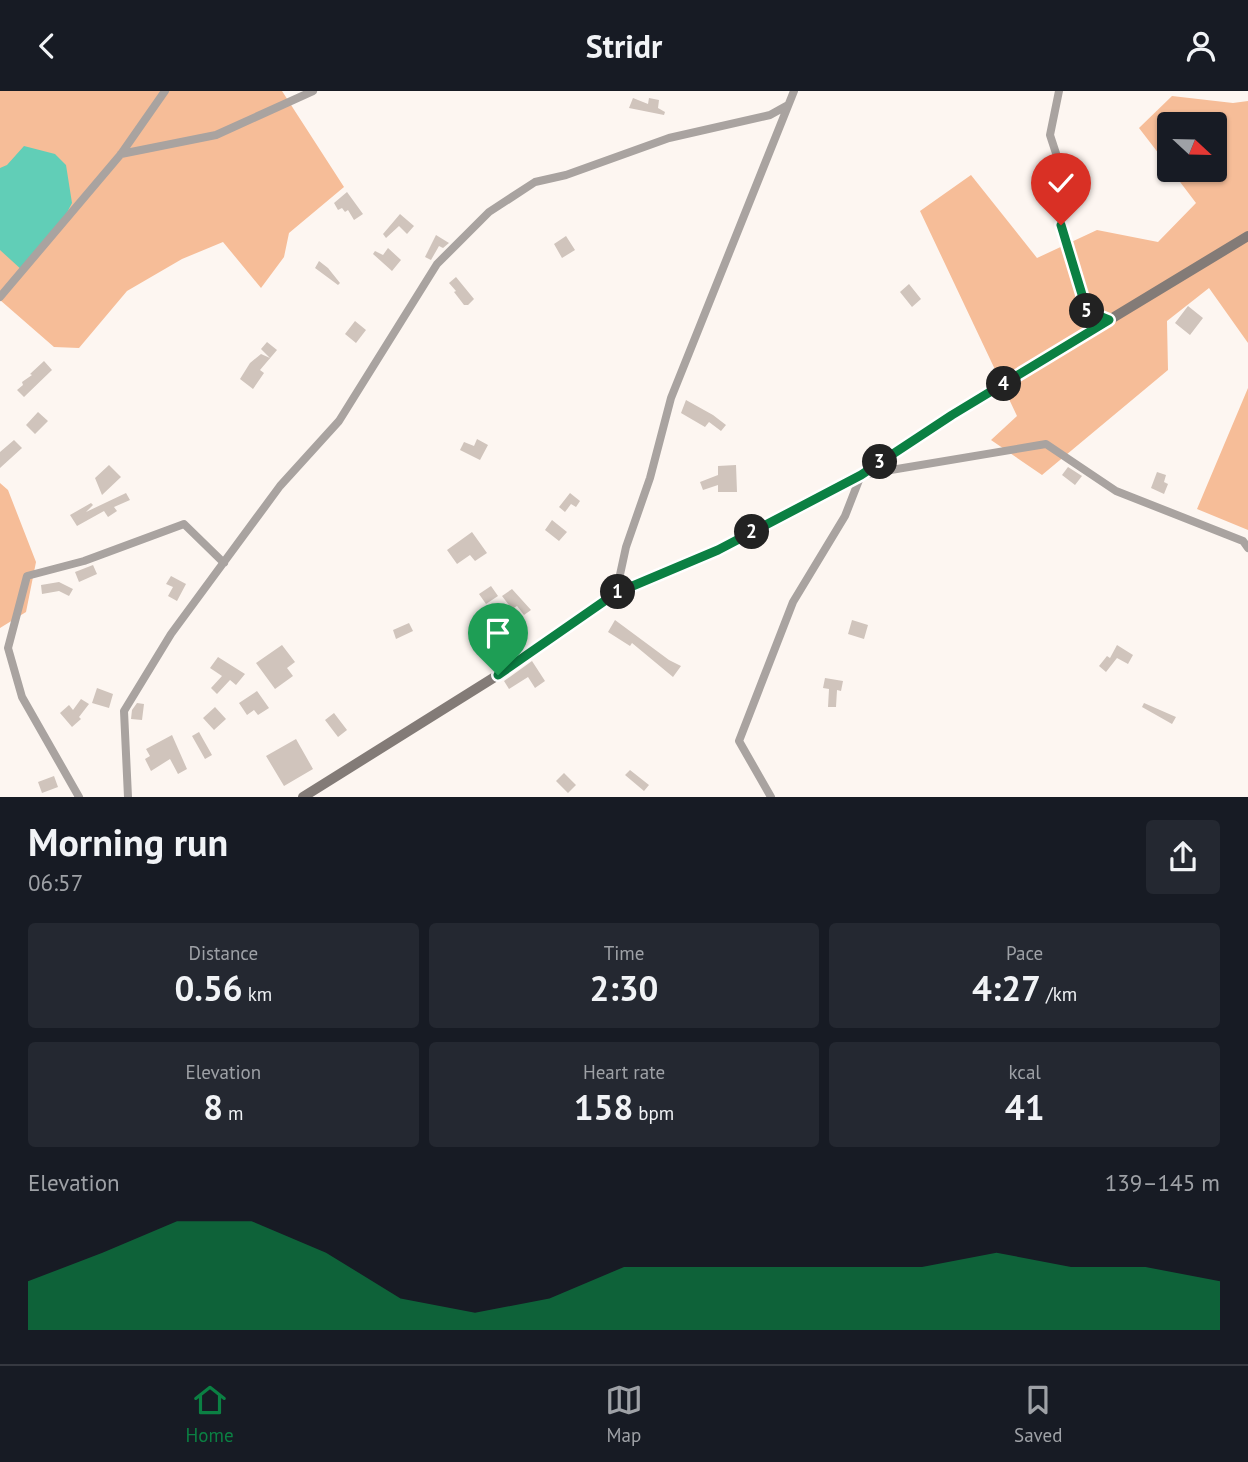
<!DOCTYPE html>
<meta charset="utf-8">
<style>
:root{--surface:#171b24;--page:#242831;--text:#f1f3f6;--muted:#9ea1a6;--line:#363941;--accent:#0b8043}
body{margin:0;font-family:"PT Sans",sans-serif;background:var(--page);color:var(--text);height:100vh;display:flex;flex-direction:column;font-size:26px;white-space:nowrap}
*{box-sizing:border-box;margin:0}
p{font-size:23px;color:var(--muted)}
.icon{flex:none;width:38px;height:38px;fill:none;stroke:currentColor;stroke-width:2;stroke-linecap:round;stroke-linejoin:round}
.map{position:relative;height:706px;overflow:hidden}
.panel{display:flex;flex-direction:column;background:var(--surface);flex:1}
.panel>*{flex:none}
.needle{width:46px;rotate:112deg}
.controls{position:absolute;left:1157px;top:21px;display:grid;gap:14px}
.controls a{display:grid;place-items:center;width:70px;height:70px;border-radius:7px;background:var(--surface);box-shadow:0 2px 5px #0004;font-size:35px}
.pin{position:absolute;display:grid;place-items:center;width:60px;height:60px;color:#fff;margin:-72px -30px;border-radius:50% 50% 50% 0;rotate:-45deg;box-shadow:0 0 7px #0007}
.pin .icon{rotate:45deg}
.km{position:absolute;width:35px;height:35px;margin:-18px;border-radius:50%;background:#222;color:#fff;font-size:19px;line-height:35px;text-align:center}
.round{display:grid;place-items:center;flex:none;width:74px;height:74px;border-radius:7px;background:var(--page)}
.overview{display:flex;align-items:center;justify-content:space-between;height:119px;padding:0 28px}
h1{font-size:38px;font-weight:700;line-height:52px}
.metrics{display:grid;grid-template-columns:repeat(3,1fr);gap:10px;height:119px;padding:7px 28px}
.metrics div{display:grid;align-content:center;border-radius:7px;background:var(--page);text-align:center}
.metrics b{font-size:35px;font-weight:700}
.metrics small{font-size:19px;font-weight:400}
.metrics p{font-size:19px}
.chart{height:196px;padding:14px 28px}
.chart p{display:flex;justify-content:space-between}
.chart svg{width:100%;height:126px;margin-top:7px;fill:var(--accent);opacity:.7}
header{display:flex;justify-content:space-between;align-items:center;height:91px;padding:0 28px;background:var(--surface);font-size:32px;font-weight:700}
.tab-bar{display:flex;justify-content:space-around;align-items:center;height:98px;border-top:2px solid var(--line);background:var(--surface);font-size:19px;color:var(--muted)}
.tab-bar a{display:grid;justify-items:center;gap:4px}
.tab-bar .active{color:var(--accent)}
.map>svg:first-child{display:block}
</style>
<header><svg class="icon" aria-label="back" viewBox="0 0 24 24"><path d="M15 5l-7 7 7 7"/></svg>Stridr<svg class="icon" aria-label="person" viewBox="0 0 24 24"><circle cx="12" cy="8" r="4"/><path d="M4 21q1-7 8-7t8 7"/></svg></header>
<div class="map">
<svg width="1248" height="706" viewBox="0 0 1248 706">
<rect width="100%" height="100%" fill="#fdf6f1"/>
<path fill="#f6bd98" d="M0 0H282L344 96 289 142 284 166 261 197 223 151 182 168 127 200 79 257 54 256 0 209Z
M1172 5 1233 12 1248 10V252L1209 197 1167 230 1168 279 1042 384 991 349 1017 325 920 120 971 84 1037 167 1097 139 1158 151 1196 112 1171 79H1214V33H1169V76L1139 37Z
M1248 297V439L1197 418Z
M0 392 8 399 36 471 26 521 0 537Z"/>
<path fill="#61ceb7" d="M24 55 55 63 66 74 72 112 62 131 23 180 0 159V77L7 74Z"/>
<path fill="#d0c4bc" d="M633 7 648 13 649 7 659 9 658 17 665 21 664 24 629 17Z
M347 101 363 123 354 129 348 119 345 121 342 117 338 119 334 112Z
M400 123 414 135 407 143 399 135 386 147 383 143Z
M436 144 449 152 443 157 439 155 431 169 425 166Z
M566 145 575 159 562 167 554 153Z
M388 157 401 169 392 180 373 163 375 160 383 164Z
M319 170 328 177 340 192 338 194 315 177Z
M456 186 474 208 468 214H464L454 201 456 200 449 192Z
M909 193 921 208 912 216 900 201Z
M1188 215 1203 227 1190 244 1175 232Z
M355 230 366 239 356 252 345 243Z
M267 251 277 259 260 279 264 282 253 298 240 288 250 272 261 263 270 267 261 258Z
M44 270 52 279 24 306 17 299 23 294 22 291 32 284 30 283Z
M686 309 713 324 726 334 721 340 709 331 705 336 681 322Z
M38 321 48 330 35 343 26 334Z
M477 348 488 354 480 369 460 359 464 351 474 355Z
M14 349 22 357 0 377V361Z
M109 374 121 386 102 404 95 387Z
M736 374 737 401H718V394L703 399 700 391 718 384V375Z
M1068 376 1082 385 1075 394 1062 384Z
M1157 381 1166 384 1164 391 1168 393 1164 403 1151 397Z
M126 402 130 409 114 416 117 420 108 426 104 420 77 435 70 424 91 412 93 414 86 421Z
M570 402 580 410 576 416 571 413 565 421 559 416Z
M552 429 567 441 559 450 545 439Z
M472 441 487 462 475 470 470 464 457 473 447 459Z
M93 474 97 483 79 491 75 481Z
M171 485 186 493 177 510 168 505 173 496 166 493Z
M59 491 73 498 69 505 59 500 42 503 41 494Z
M491 495 498 505 486 513 479 503Z
M512 498 531 519 524 524 517 515 512 518 502 505Z
M615 529 669 569 681 575 673 586 632 552 630 555 608 541Z
M852 529 868 534 864 548 848 543Z
M409 532 413 540 396 548 393 539Z
M282 554 295 571 287 577 293 585 275 598 256 572Z
M1117 554 1133 564 1128 573 1117 567 1106 581 1099 575 1107 565 1110 567Z
M218 566 245 583 236 594 230 589 217 603 211 597 222 585 210 577Z
M532 570 545 590 535 597 528 586 509 598 504 590Z
M825 587 843 590 841 600 837 599 836 616H828L829 598 823 597Z
M97 597 113 603 109 617 92 612Z
M257 600 269 617 258 624 254 619 247 624 239 612Z
M81 608 89 613 79 626 81 628 72 636 60 622 69 614 73 619Z
M137 612 144 613 142 629 131 628 132 619Z
M1144 612 1176 626 1172 633 1142 616Z
M215 616 226 628 214 639 203 627Z
M334 622 347 639 338 646 325 629Z
M199 641 212 664 205 668 192 645Z
M172 644 187 678 178 683 170 668 151 680 145 668 150 665 146 658Z
M296 648 313 678 284 695 266 665Z
M630 679 649 694 644 700 625 684Z
M564 682 576 694 568 702 556 690Z
M54 685 58 696 42 702 38 691Z"/>
<g fill="none" stroke-linecap="round" stroke-linejoin="round">
<path stroke="#a9a3a0" stroke-width="8" d="M1059 0 1050 44 1065 90 1061 134 1087 220 1109 228
M121 63 216 44 313 0
M0 206 121 63 165 0
M616 502 626 456 650 387 671 307 794 0
M79 706 22 606 8 557 27 485 84 470 184 433 224 472
M128 706 124 620 171 543 280 395 339 330 437 173 489 121 535 91 566 84 669 47 770 24 788 14
M771 706 739 650 793 511 845 425 861 384 1046 353 1116 400 1243 450 1248 457"/>
<path stroke="#837b77" stroke-width="10" d="M303 706 498 584 616 502 718 459 861 384 952 324 1248 145"/>
</g>
<g fill="none" stroke-linecap="round" stroke-linejoin="round">
<defs>
<path id="route" d="M498 584 616 502 718 459 861 384 952 324 1109 229 1087 220 1061 134"/>
</defs>
<use href="#route" stroke="#fff" stroke-width="14"/>
<use href="#route" stroke="#0b8043" stroke-width="9"/>
</g>
</svg>
<div class="controls">
<a><svg class="needle" viewBox="-14 -14 28 28"><path d="M0-13l5 13h-10z" fill="#e53935"/><path d="M0 13l5-13h-10z" fill="#9ea1a6"/></svg></a>
</div>
<div class="pin" style="left:498px;top:584px;background:#1e9e55"><svg class="icon" aria-label="arrive" viewBox="0 0 24 24"><path d="M6 21V4h12l-3 4 3 4H6"/></svg></div>
<div class="pin" style="left:1061px;top:134px;background:#d93025"><svg class="icon" aria-label="check" viewBox="0 0 24 24"><path d="M5 12l5 5 9-10"/></svg></div>
<b class="km" style="left:618px;top:501px">1</b>
<b class="km" style="left:752px;top:441px">2</b>
<b class="km" style="left:880px;top:371px">3</b>
<b class="km" style="left:1004px;top:293px">4</b>
<b class="km" style="left:1087px;top:220px">5</b>
</div>
<section class="panel">
<div class="overview"><div><h1>Morning run</h1><p>06:57</p></div><a class="round"><svg class="icon" aria-label="share" viewBox="0 0 24 24"><path d="M12 15V3M7 8l5-5 5 5M5 13v7h14v-7"/></svg></a></div>
<div class="metrics">
<div><p>Distance</p><b>0.56<small> km</small></b></div>
<div><p>Time</p><b>2:30</b></div>
<div><p>Pace</p><b>4:27<small> /km</small></b></div>
</div>
<div class="metrics">
<div><p>Elevation</p><b>8<small> m</small></b></div>
<div><p>Heart rate</p><b>158<small> bpm</small></b></div>
<div><p>kcal</p><b>41</b></div>
</div>
<div class="chart"><p><span>Elevation</span>139–145 m</p>
<svg viewBox="0 0 160 44" preserveAspectRatio="none"><path d="M0 44V27L10 17L20 6L30 6L40 17L50 33L60 38L70 33L80 22L90 22L100 22L110 22L120 22L130 17L140 22L150 22L160 27V44z"/></svg>
</div>
</section>
<nav class="tab-bar">
<a class="active"><svg class="icon" aria-label="home" viewBox="0 0 24 24"><path d="M3 11l9-7 9 7M6 9v11h12V9"/></svg>Home</a>
<a><svg class="icon" aria-label="map" viewBox="0 0 24 24"><path d="M3 6l6-2 6 2 6-2v14l-6 2-6-2-6 2zM9 4v14M15 6v14"/></svg>Map</a>
<a><svg class="icon" aria-label="saved" viewBox="0 0 24 24"><path d="M7 4h10v16l-5-4-5 4z"/></svg>Saved</a>
</nav>
